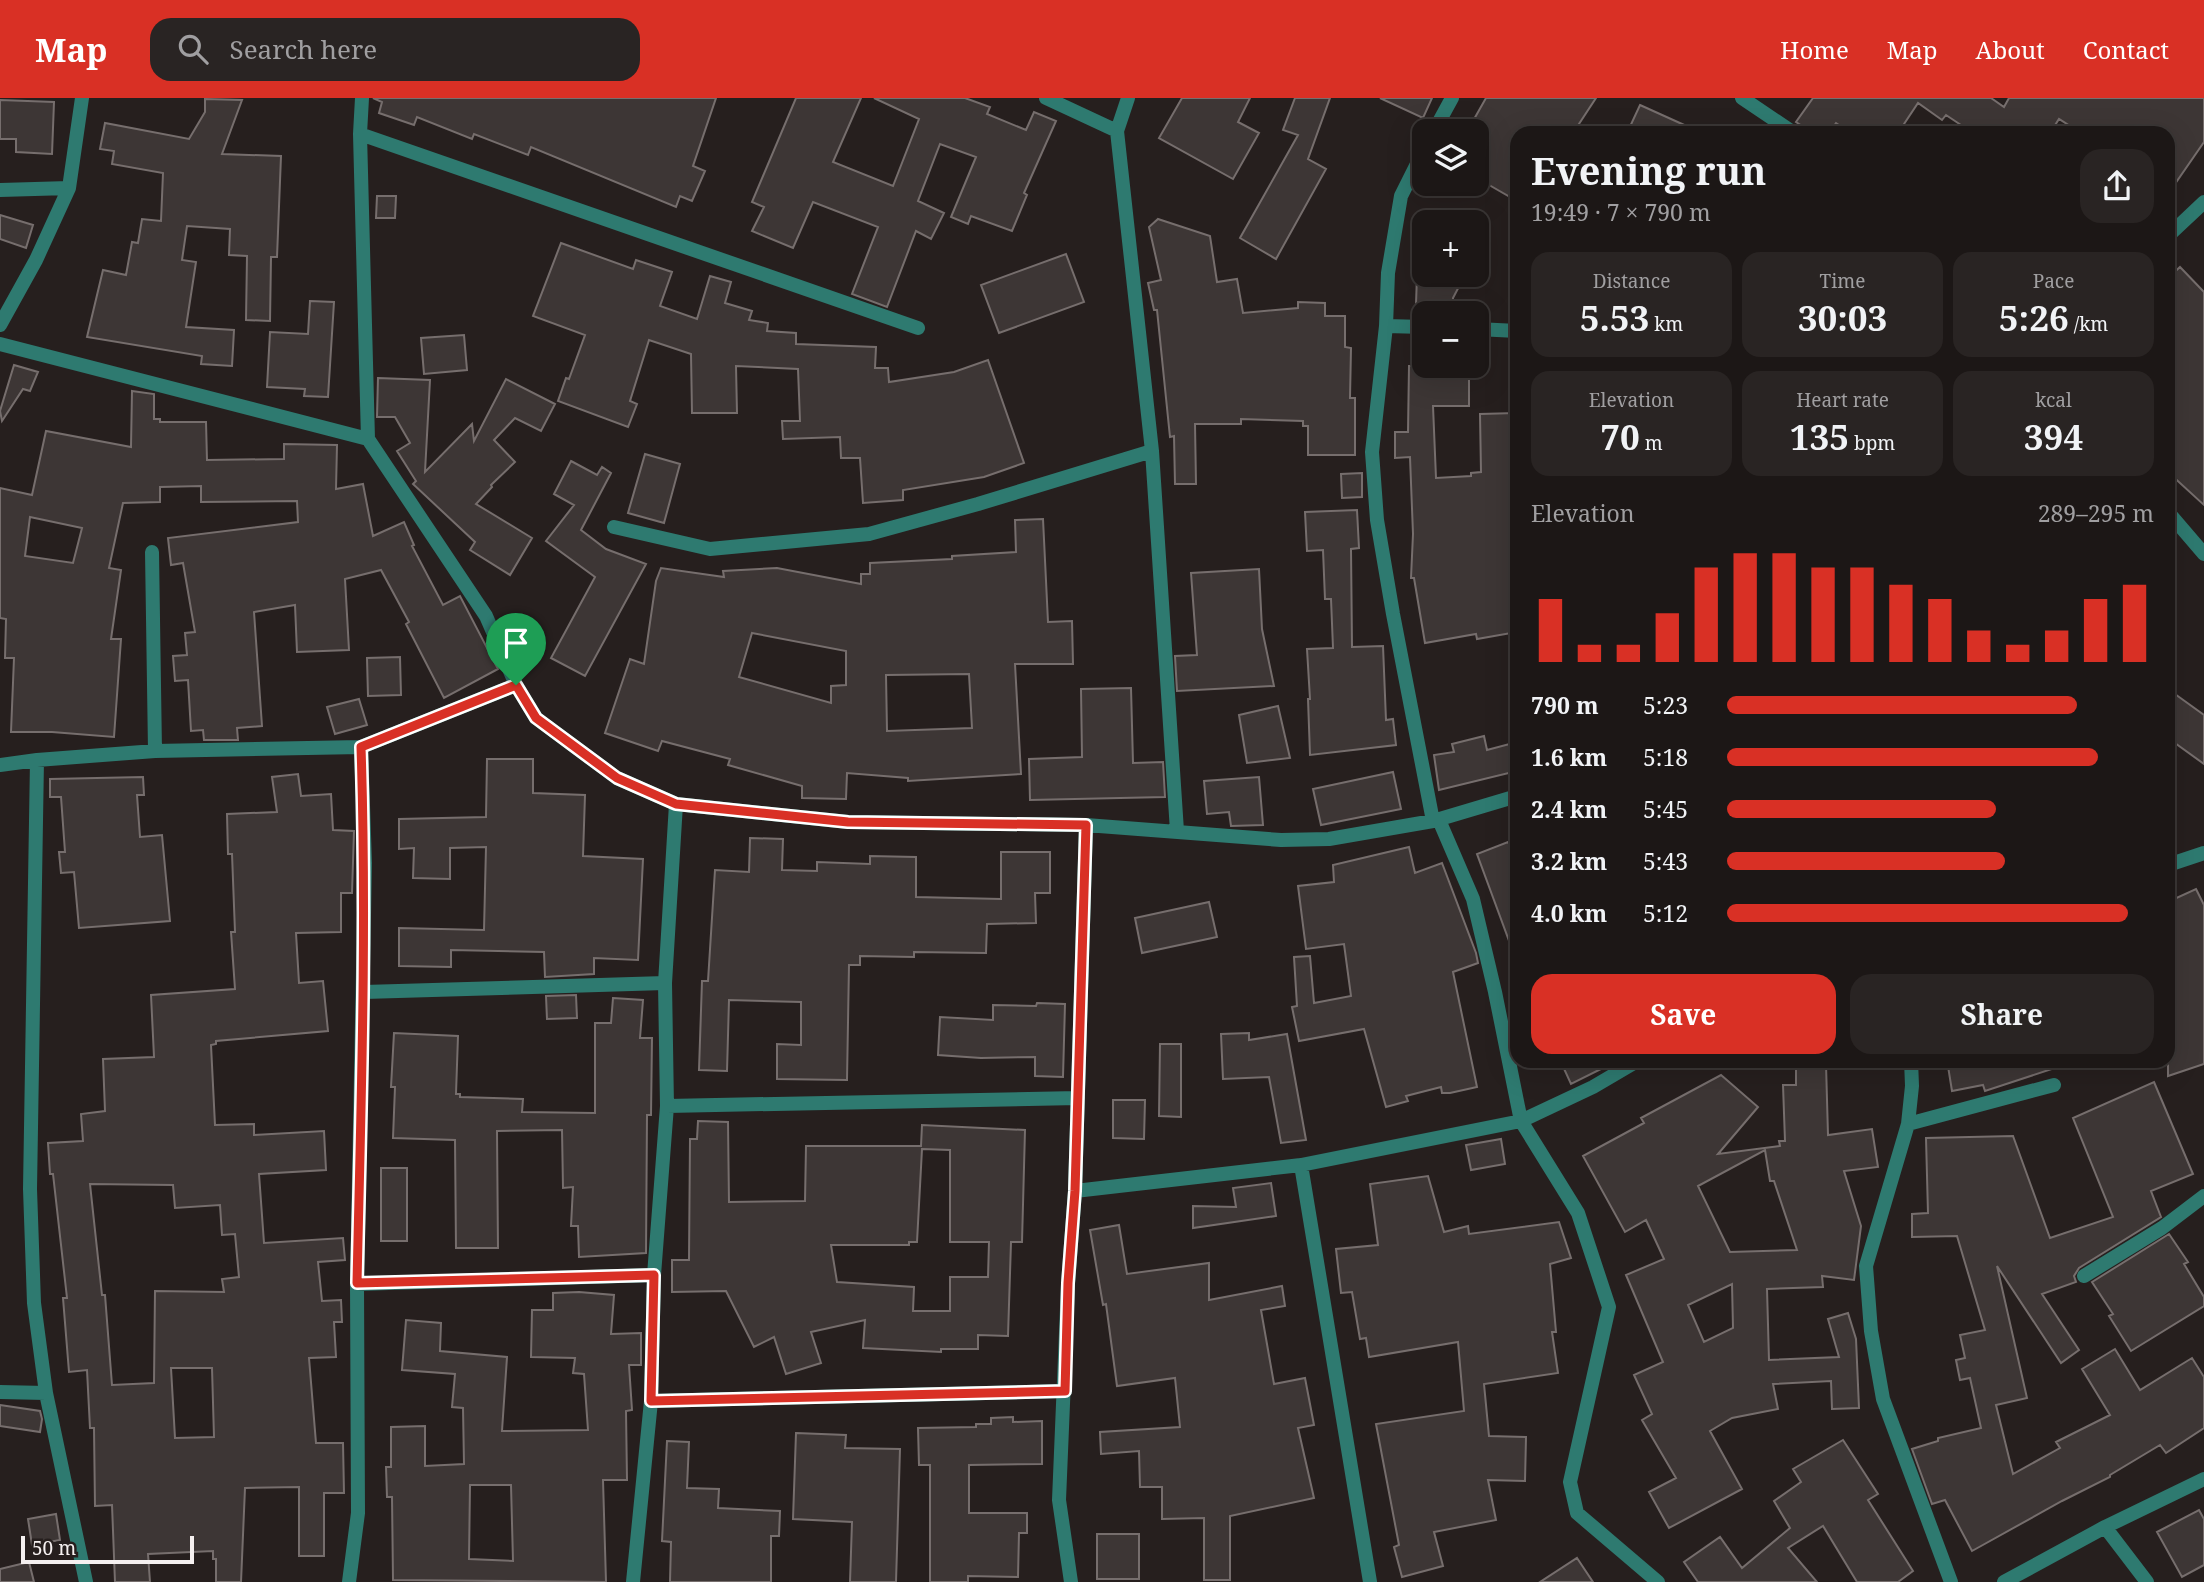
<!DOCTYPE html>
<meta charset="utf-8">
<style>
:root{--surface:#1c1716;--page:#292423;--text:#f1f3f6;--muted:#a09fa1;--line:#3a3635;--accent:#d93025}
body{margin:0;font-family:"Noto Serif",serif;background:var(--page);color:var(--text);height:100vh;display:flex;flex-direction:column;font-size:26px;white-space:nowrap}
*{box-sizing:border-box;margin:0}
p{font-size:23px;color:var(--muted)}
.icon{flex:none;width:38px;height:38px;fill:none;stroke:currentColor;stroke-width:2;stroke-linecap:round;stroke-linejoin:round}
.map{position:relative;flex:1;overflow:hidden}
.drawer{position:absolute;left:1510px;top:28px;width:665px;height:942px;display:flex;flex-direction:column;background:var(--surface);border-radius:21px;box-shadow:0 7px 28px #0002,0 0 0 2px var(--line)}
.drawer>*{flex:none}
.tools{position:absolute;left:1412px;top:21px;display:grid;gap:14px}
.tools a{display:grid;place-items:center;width:77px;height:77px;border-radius:14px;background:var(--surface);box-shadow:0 7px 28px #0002,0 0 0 2px var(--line);font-size:35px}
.scale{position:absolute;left:21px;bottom:18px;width:173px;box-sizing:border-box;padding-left:7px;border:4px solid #f5f0f0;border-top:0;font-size:19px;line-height:24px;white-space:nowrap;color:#f5f0f0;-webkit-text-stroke:5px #261f1e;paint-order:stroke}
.pin{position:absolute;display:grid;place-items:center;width:60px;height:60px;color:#fff;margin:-72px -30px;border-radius:50% 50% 50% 0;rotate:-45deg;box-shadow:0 0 7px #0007}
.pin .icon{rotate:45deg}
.round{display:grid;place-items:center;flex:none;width:74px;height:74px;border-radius:21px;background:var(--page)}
.overview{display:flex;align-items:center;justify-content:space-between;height:119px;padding:0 21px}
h1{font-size:38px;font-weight:700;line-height:52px}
.figures{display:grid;grid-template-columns:repeat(3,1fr);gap:10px;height:119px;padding:7px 21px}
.figures div{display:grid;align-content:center;border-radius:18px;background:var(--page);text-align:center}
.figures b{font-size:35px;font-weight:700}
.figures small{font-size:19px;font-weight:400}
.figures p{font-size:19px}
.chart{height:196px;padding:14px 21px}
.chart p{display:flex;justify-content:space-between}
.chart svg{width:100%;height:126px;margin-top:7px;stroke:var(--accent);stroke-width:6}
.button{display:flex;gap:14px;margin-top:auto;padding:14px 21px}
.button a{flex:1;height:80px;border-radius:21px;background:var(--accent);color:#fff;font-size:28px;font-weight:700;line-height:80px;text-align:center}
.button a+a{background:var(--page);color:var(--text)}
ul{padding:0 21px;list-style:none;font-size:23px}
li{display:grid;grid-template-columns:112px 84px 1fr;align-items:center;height:52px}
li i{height:18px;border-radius:9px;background:var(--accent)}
header{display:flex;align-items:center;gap:42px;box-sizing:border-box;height:98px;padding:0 35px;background:var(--accent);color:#fff}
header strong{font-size:33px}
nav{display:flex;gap:38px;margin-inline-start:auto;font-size:24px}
.search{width:490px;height:63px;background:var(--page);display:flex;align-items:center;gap:18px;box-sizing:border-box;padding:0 24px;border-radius:21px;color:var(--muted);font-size:26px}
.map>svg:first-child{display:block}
</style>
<header>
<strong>Map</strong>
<div class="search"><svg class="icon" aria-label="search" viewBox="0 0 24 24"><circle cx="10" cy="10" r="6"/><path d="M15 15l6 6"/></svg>Search here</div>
<nav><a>Home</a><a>Map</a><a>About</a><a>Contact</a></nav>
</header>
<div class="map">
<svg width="2204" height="1484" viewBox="0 0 2204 1484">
<rect width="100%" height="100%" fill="#261f1e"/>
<path fill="#3d3635" stroke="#766e6d" stroke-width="2" fill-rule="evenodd" d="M373 0H716L693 68 705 73 692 103 680 98 676 109 531 49 528 57 474 36 472 41 417 19 414 27 379 15 382 4Z
M796 0H861L833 64 893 88 919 21 874 0H965L990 9 987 16 1026 32 1034 14 1056 23 1024 95 1027 97 1012 133 971 118 968 126 951 119 976 59 940 46 918 103 944 115 931 141 916 133 887 209 852 196 878 129 813 104 793 150 752 133 764 109 752 104Z
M1182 0H1250L1238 24 1259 35 1233 81 1159 40Z
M1295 0H1330L1308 61 1326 71 1276 161 1240 140 1298 37 1283 32Z
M1380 0H1432L1423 20Z
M1486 0H1596L1573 35H1517V103L1477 80V33H1470L1476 24 1473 23Z
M1813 0H1991L2004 9 2009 0H2204V44L2168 96V35H2081L2059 21 2050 35H1973L1946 17 1942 22 1918 5 1898 35H1851L1836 25 1829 35H1813L1796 24Z
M205 1 242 2 222 56 281 58 277 159H271L270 223 246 222 247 158 229 157 230 131 187 128 182 162 196 164 186 229 234 232 232 268 201 266 202 258 87 239 103 172 126 177 132 144 138 145 142 121 161 123 163 75 112 66 114 53 100 51 105 25 189 41 205 14Z
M0 2 54 4 52 56 16 54V41H0Z
M1640 7 1702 35H1627Z
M377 98H396L395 120H376Z
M0 117 33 127 26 150 0 141Z
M1158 121 1210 138 1217 184 1237 181 1243 215 1298 210V204L1325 205V218H1345V249L1351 250 1350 300H1355V357H1308V328H1303V323L1241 321V326H1195L1196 386H1175L1174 338 1170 339 1157 212H1154L1148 185 1161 182 1149 129Z
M561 145 633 171 636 162 672 174 660 208 697 221 710 178 731 184 725 205 752 213 749 222 768 225 767 233 796 235V246L876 249 875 270H888L889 284 954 274 988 262 1024 365 984 379 903 392V402L863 405 860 360H841L840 339 783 341 782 323H800L798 271 736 268 737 315H692L691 256 649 242 630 303 637 306 628 329 558 303 566 280 569 281 585 237 533 218Z
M1066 156 1084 204 999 235 981 187Z
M2180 169 2204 194V407L2168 374V180Z
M1417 177H1465L1453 200V207L1416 206Z
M310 203 334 204 328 299 304 298 305 291 267 289 270 234 308 236Z
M464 237 467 272 424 276 421 240Z
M14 267 38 274 30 293 23 291 2 323 0 313Z
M1409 268H1469V308H1433L1436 380 1471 378V375L1481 374 1480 316 1516 315 1517 489H1511L1517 534 1477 541 1476 536 1425 545 1414 480H1411L1413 436 1410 359 1395 360V334H1408Z
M378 280 430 282 425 374 472 326 474 343 506 281 555 306 541 333 515 320 494 342 515 364 491 387 492 389 476 406 532 440 510 477 470 452 475 444 413 386 416 383 397 353 410 345 395 319H377Z
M132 293 154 296V321H160V324H206L207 362 284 361V346L337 347 336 391 363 386 373 438 404 424 414 447 412 448 443 507 460 498 498 571 444 600 406 526 409 524 381 472 345 481 349 552 297 554 295 507 254 514 262 628 237 630 238 642H204L203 632 191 633 188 582 175 583 173 558 187 557 185 535 195 534 183 465 171 467 168 440 298 424 297 403 201 404V388L160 389V404L123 405 109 470 121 472 111 541H121L114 639 52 634H11L14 560H5L6 521 0 520V390L32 397 46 333 131 349ZM30 419 82 430 73 465 25 458Z
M645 356 680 366 664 425 628 415Z
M571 363 597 377 602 369 611 375 581 432 606 451 646 466 585 578 551 560 595 479 546 443 574 407 554 396Z
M1362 375V399L1342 400 1341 376Z
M1357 412 1359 450 1351 451 1352 549 1383 548 1386 622 1393 621 1396 647 1310 657 1308 601H1310L1307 551 1333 550 1331 501H1325L1323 452 1307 453 1305 414Z
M1043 421 1048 524 1072 523 1073 566H1015L1021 676 908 683V680L847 675 846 701 802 700V688L728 667 730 661 662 643 658 653 605 635 630 561 644 566 656 483 661 470 724 479 723 473 777 470 861 486V476H870V465L952 461V458L1016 454 1015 422ZM752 535 846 553V587L831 588V605L739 579ZM969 576 972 630 887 633 886 577Z
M1259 471 1262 531 1274 588 1177 593 1175 558 1197 557 1191 475Z
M400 559 401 597 368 598 367 560Z
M1131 590 1133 665 1163 664 1165 699 1030 702 1029 661 1082 659 1081 591Z
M2168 591 2204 617V666L2168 640Z
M359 601 367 627 335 636 327 609Z
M1278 608 1290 660 1247 665 1239 617Z
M1484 638 1487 652 1517 644V673L1439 692 1434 657 1454 654 1452 646Z
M487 661H533V695L585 697 583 758 643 761 638 862 594 860V876L545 879 544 854 451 852V869L399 868V830L484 832 486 749 450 750V781L413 780 414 750 399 751V721L486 719Z
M1393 674 1401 711 1321 727 1313 691Z
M298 676 301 698 331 696 333 732 354 733 352 795H341V834L296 835 299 885 323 883 328 933 216 943V946L211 947 215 1027 254 1026V1037L324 1033 326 1072 259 1076 264 1145 343 1140 345 1162 318 1164 322 1203 341 1202 342 1224H334L336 1259 309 1260 316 1345H343L344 1395H324V1458H299V1389L245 1390 241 1484H216V1461H213V1453L148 1456 150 1484H115L112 1407 95 1408 94 1330H90L87 1272 69 1274 63 1200H67L53 1076H50L48 1045 83 1043 81 1016 105 1013 103 961 154 959 151 897 235 891 231 834H235L232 756H228L227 716 277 714 272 679ZM90 1086 173 1087 175 1110 220 1107 222 1137 235 1136 239 1179 222 1181 224 1194 155 1193 154 1285 112 1287 105 1197H102ZM171 1270H212L214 1339 175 1340Z
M143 679 144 697H137L140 739 162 737 170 823 79 830 74 774 61 775 59 754H65L61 699H50V681Z
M1259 679 1263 727 1231 728 1229 714 1207 716 1204 683Z
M750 740 783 741 782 772 817 773V764L870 766V758L916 759V799L1001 801V754H1050V795H1035L1036 825 987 826 986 855 914 854V859L860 858V867H849L847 982 777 981V946L801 947V904L729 902 727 973 699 972 702 883H708L715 772 749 774Z
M1508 744 1510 748 1517 745V859H1515L1477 756Z
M1409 749 1415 775 1442 765 1476 855 1478 865 1453 874 1477 989 1450 995H1442L1441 989 1406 998 1408 1003 1386 1009 1364 931 1299 943 1292 909 1297 908 1294 859 1310 858 1314 905 1351 898 1344 846 1306 851 1298 788 1334 784 1333 767Z
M2196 791 2204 807V966L2168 978V810L2175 807 2172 802Z
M1209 804 1217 839 1142 855 1135 820Z
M576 897 577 920 547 921 546 898Z
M613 900 643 902 640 940H652L651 1017H647L646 1155 579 1159 578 1128H571L573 1089 563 1090 562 1032 497 1033 498 1150H456L455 1042 393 1040 395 989H391L394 935 458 938 456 996H460V999L523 1001 522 1014 595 1015V925H611Z
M1037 905 1065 906 1063 979 1035 978V959L981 960 938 957 940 919 993 922V907L1036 908Z
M1249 935V942L1287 936 1306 1042 1281 1045 1269 979 1223 981 1221 936Z
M1160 946H1181V1019L1159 1018Z
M1560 962H1619L1571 986Z
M1947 962H2067V966L1985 993 1983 987 1952 993Z
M1826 966 1828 1037 1872 1031 1878 1069 1844 1073 1861 1128 1854 1182 1822 1178 1823 1189 1767 1191 1769 1262 1839 1259 1828 1221 1848 1215 1856 1241 1859 1310 1832 1311 1831 1283 1773 1286 1778 1311 1732 1320 1710 1333 1742 1391 1669 1430 1649 1394 1676 1380 1642 1322 1652 1316 1634 1277 1663 1264 1626 1177 1664 1161 1646 1122 1625 1134 1583 1058 1644 1025 1641 1020 1721 977 1758 1009 1718 1056 1780 1048 1779 1043H1785L1783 987H1796V967ZM1765 1052 1770 1083H1774L1797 1152 1730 1154 1698 1088ZM1732 1186 1733 1230 1704 1244 1688 1207Z
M2154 984 2193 1076 2151 1093 2161 1119 2079 1170 2074 1178 2076 1184 2042 1196 2079 1252 2061 1265 1997 1168 2027 1300 1996 1307 2013 1376 2060 1350 2056 1344 2110 1317 2082 1271 2115 1251 2140 1292 2192 1260 2204 1279V1330L2166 1355 2160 1347 2110 1377V1379L2062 1403 1972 1453 1945 1402 1932 1406 1912 1351 1938 1343V1340L1981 1330 1970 1280 1960 1282 1956 1262 1965 1260 1960 1237 1985 1232 1957 1138 1912 1139V1116L1928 1115 1926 1040 2013 1038 2050 1140 2113 1119 2073 1020Z
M1113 1002H1145L1144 1041 1113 1040Z
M698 1023 728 1024 729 1104 805 1103 806 1048H921L922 1027 1025 1032 1022 1144H1011L1008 1238 978 1237V1251H941V1254L863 1250 865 1222 811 1234 821 1265 786 1276 774 1239 754 1249 726 1193 672 1194V1162H689L690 1041H697ZM922 1051 950 1052V1144H989L988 1179H950V1213H913L914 1189 837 1184 831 1147H909V1144H917Z
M1501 1041 1505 1066 1471 1072 1466 1047Z
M381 1070H407V1143H381Z
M1428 1078 1444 1134 1468 1128 1469 1136 1559 1124 1571 1160 1550 1166 1556 1234H1552L1558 1275 1484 1286 1489 1338 1526 1339 1525 1383 1488 1382 1496 1422 1434 1434 1443 1468 1402 1479 1394 1449 1399 1447 1376 1326 1464 1313 1458 1244 1369 1259 1366 1240 1360 1241 1352 1194 1341 1195 1336 1151 1378 1147 1370 1086Z
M1271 1085 1276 1118 1193 1130V1108L1236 1109 1233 1090Z
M1119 1127 1127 1176 1209 1165V1202L1282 1188 1285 1208 1261 1212 1274 1286 1305 1280 1314 1327 1298 1330 1314 1400 1230 1418V1482H1204V1420L1162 1421V1389H1140L1139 1353 1101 1356 1100 1334 1180 1329 1175 1280 1117 1288 1106 1206 1103 1207 1090 1132Z
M2169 1136 2188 1164 2184 1166 2204 1199V1208L2131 1253 2109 1218 2113 1216 2092 1184Z
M579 1194 614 1197 611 1236 641 1235V1267H629L632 1312 626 1313 627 1382H603L606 1484 393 1482 392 1399H387L386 1369H391V1329L425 1328V1368L464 1366 463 1310 452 1309 455 1276 402 1272 406 1222 441 1225 440 1253 507 1259 502 1333 588 1332 584 1276 573 1275 575 1260 531 1259 532 1212H553V1195ZM470 1387H511L513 1463 469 1461Z
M0 1307 40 1313 42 1321 40 1334 0 1328Z
M1013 1319V1324L1042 1323V1366L969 1367V1415H1027V1435H1019L1018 1479 968 1478V1484H930V1367H919L918 1330 976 1329V1326H991V1320Z
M796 1335 846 1337 845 1350 900 1351 896 1484H850L852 1424 793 1421Z
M1843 1342 1878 1396 1868 1402 1913 1473 1898 1484H1857L1823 1428 1788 1450 1817 1484H1698L1684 1464 1720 1439 1742 1470 1790 1430 1774 1403 1801 1384 1793 1371Z
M667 1343 689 1344 687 1390 719 1391 718 1410 780 1413 779 1438H771V1484H670L671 1444 662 1443Z
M2199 1412 2204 1421V1467L2182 1479 2157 1434Z
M56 1416 60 1442 32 1447 28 1421Z
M1097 1436H1139V1481H1097Z
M1577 1460 1593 1484H1540Z
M29 1464 34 1484H0V1471Z"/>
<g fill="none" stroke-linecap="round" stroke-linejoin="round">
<path stroke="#2e7a70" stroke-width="14" d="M362 0 360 36 368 341 486 518 516 587 536 620 617 680 676 706 848 724 1086 727 1281 742 1329 741 1433 723 1517 698
M1046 0 1117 33
M1128 0 1117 33 1152 353 1177 733
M1742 0 1794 35
M1434 33 1452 0
M360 36 918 230
M1424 52 1401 98 1388 175 1386 228 1372 354 1377 422 1393 516 1433 723
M0 92 69 90
M2168 138 2204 104
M0 227 36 162 69 90 82 0
M1386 228 1424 229
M1477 231 1517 233
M0 246 368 341
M2168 414 2204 456
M614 429 710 451 869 436 978 406 1152 353
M152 454 155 653
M37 662 30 1091 34 1205 46 1295 86 1484
M0 667 37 662 155 653 361 649 516 587
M1439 722 1473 801 1495 894 1521 1023 1578 1115 1609 1209 1570 1384 1577 1415 1658 1484
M2168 767 2204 755
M364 894 665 885
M1911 962 1912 988 1908 1026 1866 1168 1871 1233 1883 1301 1951 1484
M667 1008 1078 1000
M1908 1026 2054 987
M1301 1067 1370 1484
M1075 1093 1301 1067 1521 1023 1593 989 1639 962
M2084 1178 2162 1130 2204 1098
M357 1186 654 1177
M0 1294 46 1295
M651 1303 1065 1293
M2105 1429 2147 1484
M349 1484 358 1415 357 1186 365 765 361 649
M633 1484 651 1303 654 1177 667 1008 665 885 676 706
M1071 1484 1059 1402 1068 1186 1075 1093 1086 727
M2004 1484 2105 1429 2204 1381"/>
</g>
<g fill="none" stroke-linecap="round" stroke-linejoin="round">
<defs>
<path id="route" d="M516 587 536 620 617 680 676 706 848 724 1086 727 1075 1093 1068 1185 1065 1293 651 1303 654 1177 357 1185C361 1007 367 828 361 649Z"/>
</defs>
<use href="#route" stroke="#fff" stroke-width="14"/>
<use href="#route" stroke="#d93025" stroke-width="9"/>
</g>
</svg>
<div class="tools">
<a><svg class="icon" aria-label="layers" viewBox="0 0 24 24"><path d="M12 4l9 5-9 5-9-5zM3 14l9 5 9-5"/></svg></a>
<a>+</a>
<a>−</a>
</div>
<div class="scale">50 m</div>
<div class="pin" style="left:516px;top:587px;background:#1e9e55"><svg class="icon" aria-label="arrive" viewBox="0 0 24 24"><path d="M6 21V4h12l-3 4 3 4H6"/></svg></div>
<section class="drawer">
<div class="overview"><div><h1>Evening run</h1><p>19:49 · 7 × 790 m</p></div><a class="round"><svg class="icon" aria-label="share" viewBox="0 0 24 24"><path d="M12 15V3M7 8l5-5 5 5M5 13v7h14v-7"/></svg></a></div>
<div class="figures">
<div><p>Distance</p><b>5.53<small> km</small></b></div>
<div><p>Time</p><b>30:03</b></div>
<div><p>Pace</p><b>5:26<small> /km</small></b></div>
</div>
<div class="figures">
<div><p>Elevation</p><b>70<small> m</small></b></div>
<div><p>Heart rate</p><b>135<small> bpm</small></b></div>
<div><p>kcal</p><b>394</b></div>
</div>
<div class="chart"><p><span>Elevation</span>289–295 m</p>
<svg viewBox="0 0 160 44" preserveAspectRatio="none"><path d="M5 44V22M15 44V38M25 44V38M35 44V27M45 44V11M55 44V6M65 44V6M75 44V11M85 44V11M95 44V17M105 44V22M115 44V33M125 44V38M135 44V33M145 44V22M155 44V17"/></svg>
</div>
<ul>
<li><b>790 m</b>5:23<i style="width:82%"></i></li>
<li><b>1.6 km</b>5:18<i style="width:87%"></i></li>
<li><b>2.4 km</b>5:45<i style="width:63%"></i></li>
<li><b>3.2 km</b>5:43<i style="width:65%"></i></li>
<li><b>4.0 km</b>5:12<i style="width:94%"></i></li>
</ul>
<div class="button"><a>Save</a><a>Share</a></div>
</section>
</div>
